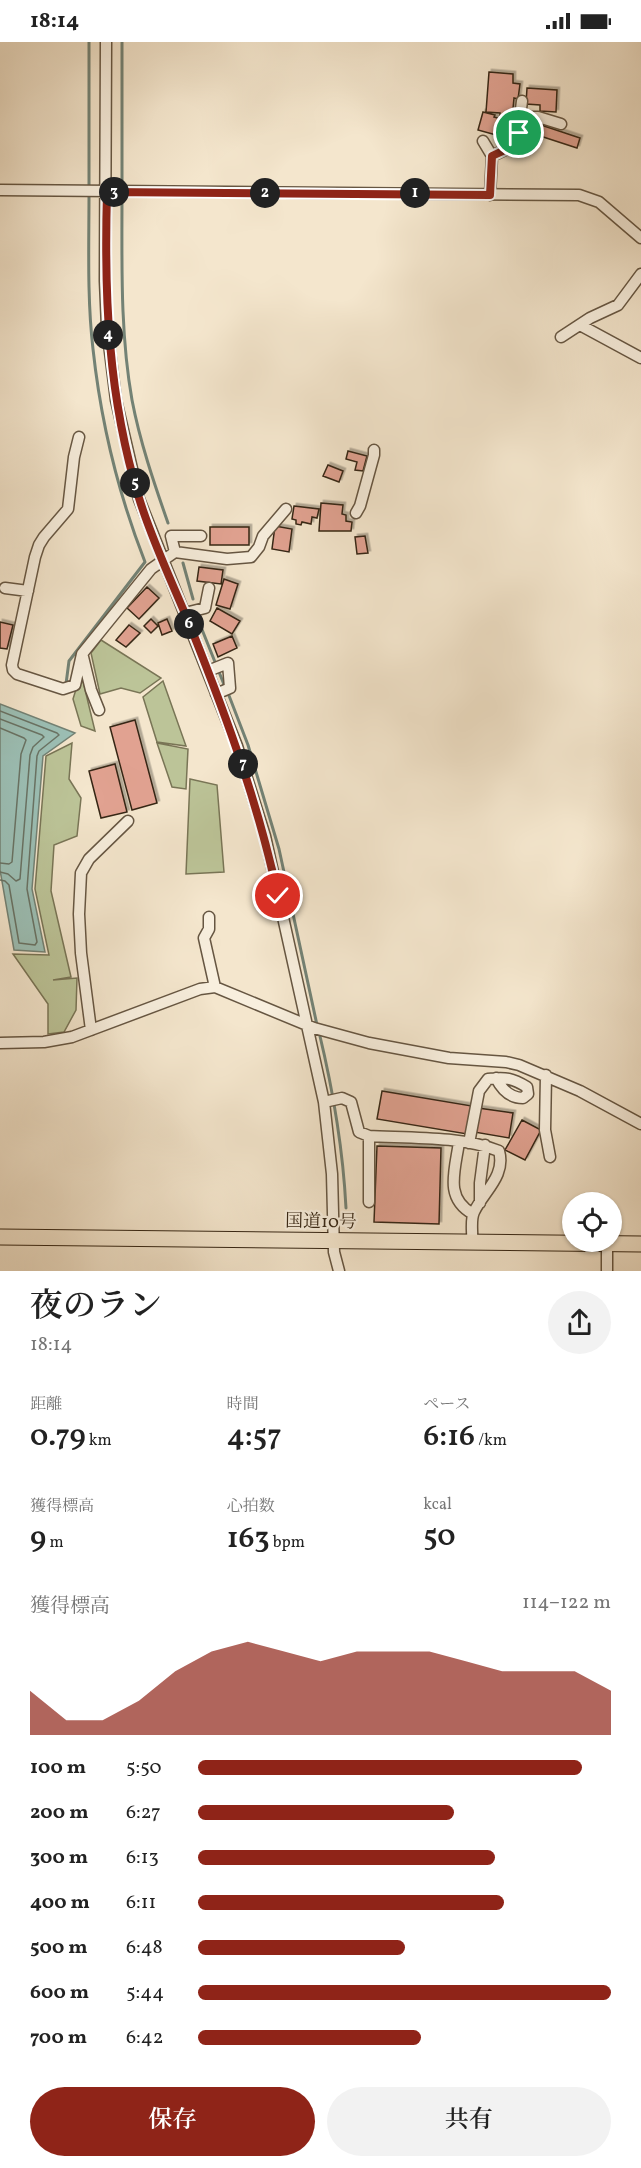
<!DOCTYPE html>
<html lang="ja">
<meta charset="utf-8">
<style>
:root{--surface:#fff;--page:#f2f2f2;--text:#222;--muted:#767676;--accent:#8f2418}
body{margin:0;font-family:Vollkorn,"Noto Serif JP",serif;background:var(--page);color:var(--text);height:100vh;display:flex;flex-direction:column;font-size:22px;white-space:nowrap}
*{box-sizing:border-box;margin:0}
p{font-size:20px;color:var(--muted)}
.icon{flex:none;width:33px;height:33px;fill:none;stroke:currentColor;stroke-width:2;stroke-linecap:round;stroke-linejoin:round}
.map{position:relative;height:1229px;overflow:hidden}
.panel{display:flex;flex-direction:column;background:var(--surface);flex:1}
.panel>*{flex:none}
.controls{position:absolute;left:562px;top:1150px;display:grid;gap:12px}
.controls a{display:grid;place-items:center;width:60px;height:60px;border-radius:50%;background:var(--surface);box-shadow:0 2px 4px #0004;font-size:30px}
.pin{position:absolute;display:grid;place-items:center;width:51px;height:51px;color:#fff;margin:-26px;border:3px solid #fff;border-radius:50%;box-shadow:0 2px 6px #0007}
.km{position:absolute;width:30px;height:30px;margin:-15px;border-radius:50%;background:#222;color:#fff;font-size:16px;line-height:30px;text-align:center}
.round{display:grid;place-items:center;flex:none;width:63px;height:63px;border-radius:32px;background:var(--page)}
.head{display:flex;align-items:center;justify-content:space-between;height:102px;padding:0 30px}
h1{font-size:33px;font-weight:600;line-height:45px}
.stats{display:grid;grid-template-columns:repeat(3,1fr);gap:9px;height:102px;padding:6px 30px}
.stats div{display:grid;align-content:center}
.stats b{font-size:30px;font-weight:600}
.stats small{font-size:16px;font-weight:400}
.stats p{font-size:16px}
.chart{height:168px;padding:12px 30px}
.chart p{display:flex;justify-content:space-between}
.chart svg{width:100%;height:108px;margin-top:6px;fill:var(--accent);opacity:.7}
.button{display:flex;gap:12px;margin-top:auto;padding:12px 30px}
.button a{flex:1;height:69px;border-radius:36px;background:var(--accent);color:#fff;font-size:24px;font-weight:600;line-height:69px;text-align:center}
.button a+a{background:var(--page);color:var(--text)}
ul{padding:0 30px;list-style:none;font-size:20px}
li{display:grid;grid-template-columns:96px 72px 1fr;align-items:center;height:45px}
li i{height:15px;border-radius:8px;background:var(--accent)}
.status{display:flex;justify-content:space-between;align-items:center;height:42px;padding:0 30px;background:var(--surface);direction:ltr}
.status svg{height:16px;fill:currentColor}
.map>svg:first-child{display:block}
</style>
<div class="status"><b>18:14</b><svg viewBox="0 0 49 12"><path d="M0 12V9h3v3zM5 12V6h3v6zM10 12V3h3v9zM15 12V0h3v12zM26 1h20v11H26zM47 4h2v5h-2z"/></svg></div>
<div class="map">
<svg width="641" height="1229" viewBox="0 0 641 1229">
<defs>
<filter id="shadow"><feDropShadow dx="2.5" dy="-2.5" stdDeviation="0" flood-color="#0004"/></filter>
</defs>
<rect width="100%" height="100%" fill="#f4e6cd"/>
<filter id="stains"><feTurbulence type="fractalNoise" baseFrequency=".00333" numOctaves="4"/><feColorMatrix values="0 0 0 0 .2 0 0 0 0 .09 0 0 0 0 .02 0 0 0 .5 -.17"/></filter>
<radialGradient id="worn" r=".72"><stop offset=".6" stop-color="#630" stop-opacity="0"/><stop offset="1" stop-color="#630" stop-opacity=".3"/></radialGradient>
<path fill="#bcc498" stroke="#797556" stroke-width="1.5" d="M101 598 161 636 140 651 121 646 100 652 91 611Z
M81 631 95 689 81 684 73 657Z
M163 639 186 704 157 700 143 655Z
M72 701 69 737 81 756 77 794 54 803 51 849 71 935 53 938 77 936 76 968 64 990 48 992V962L13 912 49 913 35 847 46 714Z
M157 701 188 707 186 747 172 745Z
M190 737 217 743 224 830 186 832Z"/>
<path fill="#9cc0b6" stroke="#738275" stroke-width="1.5" d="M0 662 75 691 43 714 32 847 45 910 14 908 0 828Z"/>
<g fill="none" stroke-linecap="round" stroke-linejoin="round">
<path stroke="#697365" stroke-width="1.5" d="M0 669 57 691 59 693 39 709 37 714 27 847 37 900 35 903 19 901 9 843 5 839 0 838
M0 677 42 693 44 695 33 705 30 713 20 837 16 839 8 832 0 830
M0 686 24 696 26 698 21 712 12 820 9 822 0 821"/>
<path stroke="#738275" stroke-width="3" d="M89 0V145
M122 145V0
M122 152C122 221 120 290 132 358 140 400 154 441 168 481
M183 521 193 557
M199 580 225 645
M66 642 69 619 145 520C118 451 101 381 93 307 87 256 89 203 89 152
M228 651 248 703 279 807 317 983
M319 990C333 1048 343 1107 346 1166"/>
</g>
<path fill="#e1a291" stroke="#362614" stroke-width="1.5" filter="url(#shadow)" d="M489 30 513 32V41L520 42 518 57 514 56 512 77 500 76V71L486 70Z
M527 46 557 48 556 70 540 69V63L526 62Z
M483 70 495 73 494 75 515 81 511 94 507 93V96L478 88Z
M535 81 580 96 577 106 531 91Z
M348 409 367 414 363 429 355 428 357 420 346 417Z
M328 423 343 429 339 440 323 434Z
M321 461 343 463 342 472 346 473V479L352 480 351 489H319Z
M294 464 319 467 317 476 312 475 311 482 302 480 301 483 296 482V478L292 477Z
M275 484 292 487 289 510 272 507Z
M210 485H249V503H210Z
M365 494 368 511 357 512 355 495Z
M199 525 223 528 221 542 197 539Z
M224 537 238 542 230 567 216 563Z
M147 545 159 556 139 577 127 566Z
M217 566 240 579 232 592 210 579Z
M151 577 158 584 151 591 144 584Z
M167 577 172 589 162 593 158 581Z
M0 580 13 583 7 607 0 606Z
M129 583 140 591 126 605 116 598Z
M232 594 237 606 218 615 213 602Z
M135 678 157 761 132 768 110 685Z
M115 722 127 770 101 776 89 729Z
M382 1049 472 1064 467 1092 377 1077Z
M478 1066 513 1071 509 1096 474 1090Z
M522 1078 541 1088 525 1118 505 1108Z
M377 1104 441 1106 439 1182 374 1180Z"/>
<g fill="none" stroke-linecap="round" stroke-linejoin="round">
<defs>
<path id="minor" d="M106 0 105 239 107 286 116 358 139 457 237 704 265 794 324 1060 332 1132 334 1210 339 1229
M520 75H538L561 82
M483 99 492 114 490 153
M492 114 509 106 518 91 522 59
M0 148 579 153 599 160 641 196
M580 283 641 316
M561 295 590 276 618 263 641 232
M79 395 74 415 68 467 44 495 39 503 35 515 12 623 13 628 17 632 63 647 75 643 82 612 151 527 175 510 227 517 251 515 259 505 263 494 286 467
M356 471 360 464 374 413V408
M175 510 171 494H201
M5 546 28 549
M185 571 205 566 209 546
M83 615 91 648 99 668
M208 629 228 621 230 646 216 652
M209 875V887L204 896 215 945
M91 988 81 911 79 872 81 831 89 817 128 779
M0 1001 44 1000 72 995 200 947 215 945 314 986 369 1001 449 1016 506 1020 519 1023 580 1049 641 1082
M546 1033 545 1088 550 1115
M324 1060 342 1056 351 1060 359 1090 369 1094C409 1096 462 1094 499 1109 506 1134 484 1149 474 1170 470 1178 473 1191 472 1200
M369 1094V1160
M459 1100C455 1129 444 1156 473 1172
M469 1101 479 1049 488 1037C506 1035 512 1036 527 1045L528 1052 523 1056C510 1056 502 1048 496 1036
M480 1161V1141L485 1103
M607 1229V1201"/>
<path id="highway" d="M0 1195 641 1202"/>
</defs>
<use href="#minor" stroke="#665642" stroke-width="13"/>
<use href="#highway" stroke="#362614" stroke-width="17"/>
<use href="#minor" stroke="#f8efde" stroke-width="10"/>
<use href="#highway" stroke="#f4e6cd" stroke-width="15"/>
</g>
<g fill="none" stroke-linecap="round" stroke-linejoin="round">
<defs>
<path id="route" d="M278 854C258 761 228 679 193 591 175 546 153 502 139 456 108 355 104 254 107 150L490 153 492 114 509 106 519 91"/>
</defs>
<use href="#route" stroke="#fff" stroke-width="12"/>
<use href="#route" stroke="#8f2418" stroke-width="8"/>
</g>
<g text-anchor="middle" stroke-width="4.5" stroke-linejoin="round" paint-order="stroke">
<g font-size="18" fill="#362614" stroke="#f8efde">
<text transform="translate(321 1179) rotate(1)" y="6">国道10号</text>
</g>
</g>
<rect width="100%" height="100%" filter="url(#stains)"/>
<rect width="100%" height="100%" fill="url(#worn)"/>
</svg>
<div class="controls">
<a><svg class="icon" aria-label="locate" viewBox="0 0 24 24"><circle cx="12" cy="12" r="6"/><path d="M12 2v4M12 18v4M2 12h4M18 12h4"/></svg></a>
</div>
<div class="pin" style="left:519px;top:91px;background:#1e9e55"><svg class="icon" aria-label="arrive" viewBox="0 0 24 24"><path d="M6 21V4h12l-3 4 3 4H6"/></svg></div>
<div class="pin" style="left:278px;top:854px;background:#d93025"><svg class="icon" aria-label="check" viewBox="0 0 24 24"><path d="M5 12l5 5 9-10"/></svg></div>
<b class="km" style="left:415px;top:151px">1</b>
<b class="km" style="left:265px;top:151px">2</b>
<b class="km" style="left:114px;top:150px">3</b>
<b class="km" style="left:108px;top:293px">4</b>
<b class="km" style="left:135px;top:441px">5</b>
<b class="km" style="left:189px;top:582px">6</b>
<b class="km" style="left:243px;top:722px">7</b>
</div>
<section class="panel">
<div class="head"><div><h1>夜のラン</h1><p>18:14</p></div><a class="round"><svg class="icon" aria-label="share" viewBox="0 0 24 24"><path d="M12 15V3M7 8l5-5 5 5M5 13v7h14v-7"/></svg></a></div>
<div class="stats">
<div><p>距離</p><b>0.79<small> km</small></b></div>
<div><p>時間</p><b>4:57</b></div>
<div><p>ペース</p><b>6:16<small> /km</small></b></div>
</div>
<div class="stats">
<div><p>獲得標高</p><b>9<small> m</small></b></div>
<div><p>心拍数</p><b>163<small> bpm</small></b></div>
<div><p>kcal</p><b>50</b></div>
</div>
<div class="chart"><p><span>獲得標高</span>114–122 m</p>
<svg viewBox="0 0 160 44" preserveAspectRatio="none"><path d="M0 44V26L10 38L20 38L30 30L40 18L50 10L60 6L70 10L80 14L90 10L100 10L110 10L120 14L130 18L140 18L150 18L160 26V44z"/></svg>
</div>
<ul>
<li><b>100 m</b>5:50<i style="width:93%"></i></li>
<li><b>200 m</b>6:27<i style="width:62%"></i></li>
<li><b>300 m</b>6:13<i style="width:72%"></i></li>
<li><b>400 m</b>6:11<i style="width:74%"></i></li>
<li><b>500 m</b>6:48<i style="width:50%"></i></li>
<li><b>600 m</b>5:44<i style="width:100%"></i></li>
<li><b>700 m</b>6:42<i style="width:54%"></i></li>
</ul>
<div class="button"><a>保存</a><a>共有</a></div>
</section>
